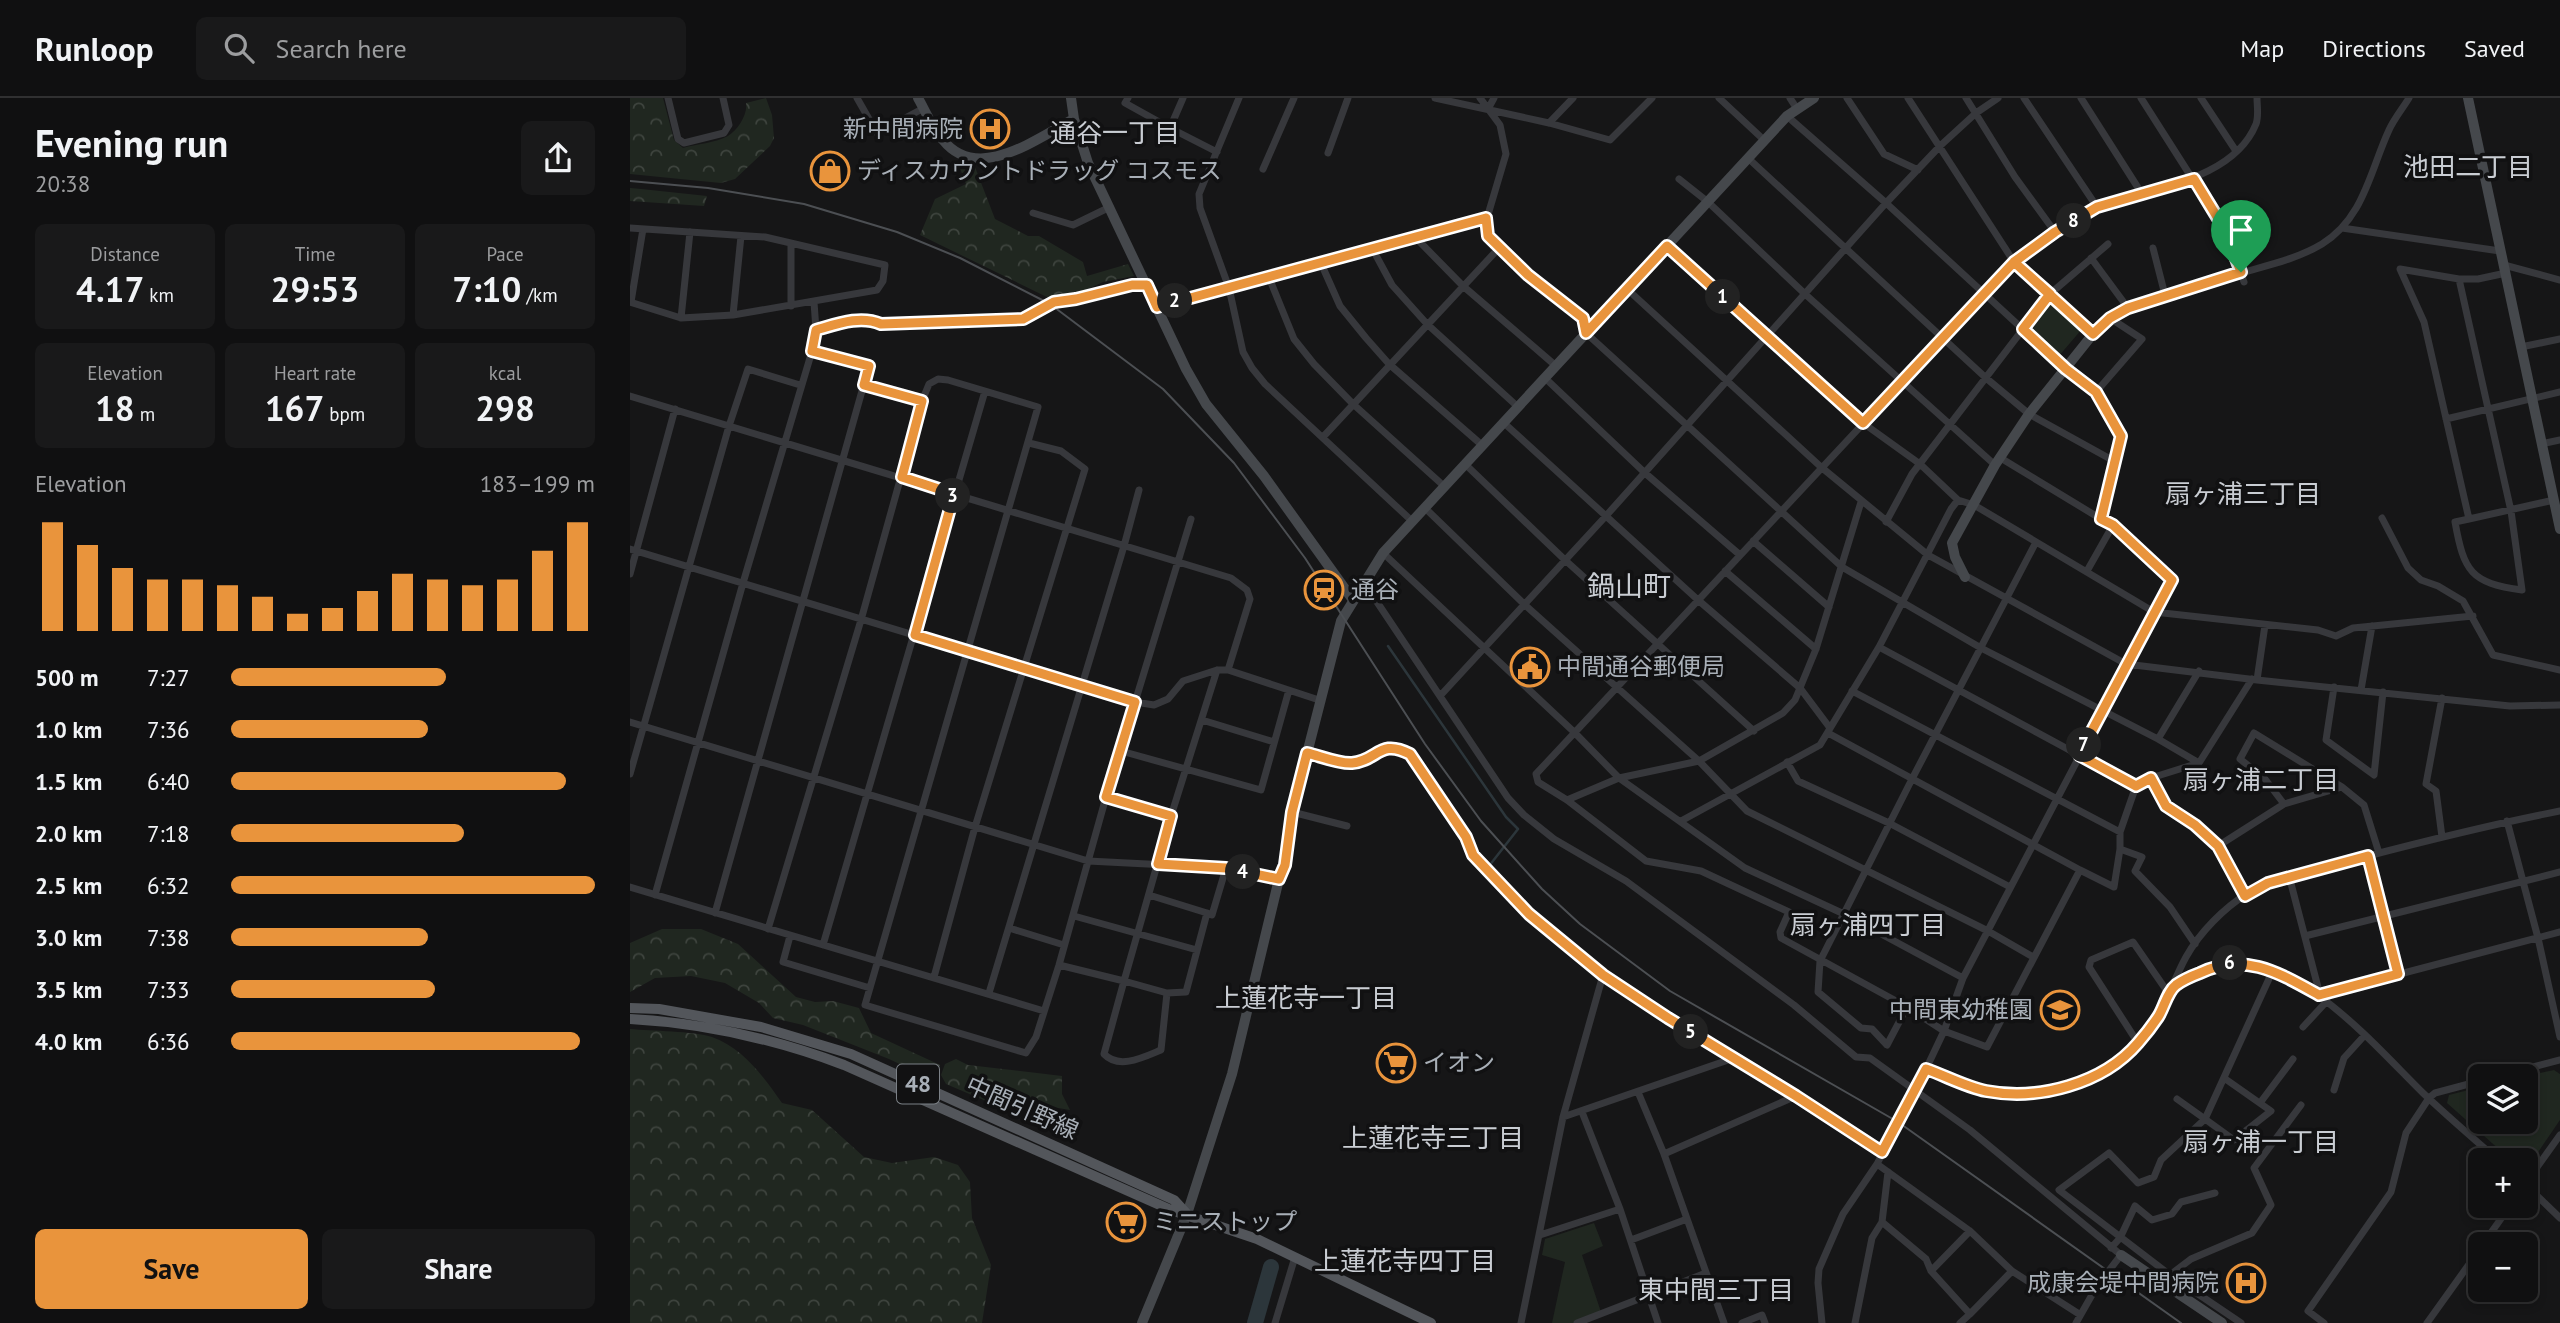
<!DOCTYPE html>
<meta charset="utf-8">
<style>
:root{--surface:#101011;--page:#19191a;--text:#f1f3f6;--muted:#9c9d9f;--line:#303031;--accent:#e9943c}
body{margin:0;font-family:"PT Sans","Noto Sans JP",sans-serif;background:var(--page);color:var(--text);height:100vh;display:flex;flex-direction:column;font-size:26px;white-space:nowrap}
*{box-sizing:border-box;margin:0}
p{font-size:23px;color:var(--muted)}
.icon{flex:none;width:38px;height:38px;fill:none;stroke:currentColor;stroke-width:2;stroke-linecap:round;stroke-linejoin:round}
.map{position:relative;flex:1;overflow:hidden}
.sheet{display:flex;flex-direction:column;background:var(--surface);width:630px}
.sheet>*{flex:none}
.tools{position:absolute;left:1838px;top:966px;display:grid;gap:14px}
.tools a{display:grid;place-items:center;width:70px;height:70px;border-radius:10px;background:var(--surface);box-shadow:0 4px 10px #0003,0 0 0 2px var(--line);font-size:35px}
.pin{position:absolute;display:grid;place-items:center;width:60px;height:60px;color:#fff;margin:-72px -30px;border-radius:50% 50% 50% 0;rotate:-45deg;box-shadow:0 0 7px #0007}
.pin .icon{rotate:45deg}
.km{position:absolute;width:35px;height:35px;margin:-18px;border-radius:50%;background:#222;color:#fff;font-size:19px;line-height:35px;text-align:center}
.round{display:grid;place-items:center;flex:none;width:74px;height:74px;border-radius:10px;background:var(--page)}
.overview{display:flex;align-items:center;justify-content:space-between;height:119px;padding:0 35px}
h1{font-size:38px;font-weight:600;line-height:52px}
.figures{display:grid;grid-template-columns:repeat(3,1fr);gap:10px;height:119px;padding:7px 35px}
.figures div{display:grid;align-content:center;border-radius:10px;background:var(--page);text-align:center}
.figures b{font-size:35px;font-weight:600}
.figures small{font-size:19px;font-weight:400}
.figures p{font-size:19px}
.chart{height:196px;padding:14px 35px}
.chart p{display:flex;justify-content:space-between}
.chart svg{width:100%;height:126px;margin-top:7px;stroke:var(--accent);stroke-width:6}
.cta{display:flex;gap:14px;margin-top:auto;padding:14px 35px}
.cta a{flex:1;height:80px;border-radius:10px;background:var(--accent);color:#111;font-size:28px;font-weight:600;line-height:80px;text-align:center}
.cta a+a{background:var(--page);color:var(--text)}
ul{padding:0 35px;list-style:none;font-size:23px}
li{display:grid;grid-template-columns:112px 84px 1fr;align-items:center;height:52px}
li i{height:18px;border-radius:9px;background:var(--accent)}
header{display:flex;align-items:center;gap:42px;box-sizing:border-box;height:98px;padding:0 35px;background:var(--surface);border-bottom:2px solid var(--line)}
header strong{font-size:33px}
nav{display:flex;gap:38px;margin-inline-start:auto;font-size:24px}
.search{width:490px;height:63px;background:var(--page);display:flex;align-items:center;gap:18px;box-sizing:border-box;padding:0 24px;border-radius:10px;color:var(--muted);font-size:26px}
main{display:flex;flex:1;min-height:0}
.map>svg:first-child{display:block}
</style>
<header>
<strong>Runloop</strong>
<div class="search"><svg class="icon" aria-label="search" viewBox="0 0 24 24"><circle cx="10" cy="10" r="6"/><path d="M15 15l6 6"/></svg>Search here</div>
<nav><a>Map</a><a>Directions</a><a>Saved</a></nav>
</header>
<main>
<section class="sheet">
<div class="overview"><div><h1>Evening run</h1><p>20:38</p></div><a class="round"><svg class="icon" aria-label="share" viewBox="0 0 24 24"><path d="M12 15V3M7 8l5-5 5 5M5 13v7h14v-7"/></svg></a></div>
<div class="figures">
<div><p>Distance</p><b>4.17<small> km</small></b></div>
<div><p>Time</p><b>29:53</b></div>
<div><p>Pace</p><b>7:10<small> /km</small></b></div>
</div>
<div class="figures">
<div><p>Elevation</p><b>18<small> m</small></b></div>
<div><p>Heart rate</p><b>167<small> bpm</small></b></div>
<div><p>kcal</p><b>298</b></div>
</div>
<div class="chart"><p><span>Elevation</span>183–199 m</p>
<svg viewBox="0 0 160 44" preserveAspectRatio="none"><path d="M5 44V6M15 44V14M25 44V22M35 44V26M45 44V26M55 44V28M65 44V32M75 44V38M85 44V36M95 44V30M105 44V24M115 44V26M125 44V28M135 44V26M145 44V16M155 44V6"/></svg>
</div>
<ul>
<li><b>500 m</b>7:27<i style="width:59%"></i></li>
<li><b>1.0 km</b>7:36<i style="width:54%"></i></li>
<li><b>1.5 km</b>6:40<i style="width:92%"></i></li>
<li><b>2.0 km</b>7:18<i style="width:64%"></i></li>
<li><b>2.5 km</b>6:32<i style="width:100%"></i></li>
<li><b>3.0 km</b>7:38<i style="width:54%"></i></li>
<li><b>3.5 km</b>7:33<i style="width:56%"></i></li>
<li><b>4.0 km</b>6:36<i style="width:96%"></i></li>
</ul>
<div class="cta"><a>Save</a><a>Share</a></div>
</section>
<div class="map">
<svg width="1930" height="1225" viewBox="0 0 1930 1225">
<defs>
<pattern id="forest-crowns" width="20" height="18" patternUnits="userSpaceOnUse" patternTransform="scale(1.75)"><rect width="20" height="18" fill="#202720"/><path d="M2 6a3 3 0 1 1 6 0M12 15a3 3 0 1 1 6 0" fill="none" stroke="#3e443e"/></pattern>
</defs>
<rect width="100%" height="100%" fill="#161617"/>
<path fill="url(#forest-crowns)" d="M0 0H33L44 42 53 50C66 46 86 45 98 38 108 32 118 16 116 5L136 0 142 17 144 40 140 48 105 81 91 85 0 76Z
M328 65 345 69 365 121 398 138H409L453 164 457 178 498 166 504 178 473 184 443 198 419 200 290 137 305 101 336 86Z
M0 90 11 91 77 98 74 108 0 103Z
M32 831H71L108 846 166 899 185 904 203 903 229 910 241 935 310 967 304 982 259 961 173 927 143 920 129 905 95 885 61 878 25 880 0 894V845Z
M0 931C20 933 64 933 82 939 113 950 133 978 152 1005L182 1012 234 1059 262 1065 304 1059 328 1067 340 1084 342 1120 361 1167 352 1225H0Z
M326 961 338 967 432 978V996L440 1012 405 1006 384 1015 316 986 311 977 315 966Z"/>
<path fill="#202720" d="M1420 201 1452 231 1428 259 1397 230Z
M1924 972 1930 976V1022L1900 1066 1895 1067V1062H1881L1817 1005 1819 997 1850 989V1024H1895V978Z
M964 1125 973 1148 952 1157 971 1214 943 1225H922L935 1164 912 1157 915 1141Z"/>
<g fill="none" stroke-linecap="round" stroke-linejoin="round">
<path stroke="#2c363b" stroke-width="2.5" d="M758 548 876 719 888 731 859 768"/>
<path stroke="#2c363b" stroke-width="16" d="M625 1225 641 1169"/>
<path stroke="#37383c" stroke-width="7" d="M38 0 48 41 54 45 94 35 99 27 93 0
M227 0 247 35 294 10
M498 0 495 5 540 30
M553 0 540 30 587 54
M609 0 569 96 570 110 599 190 613 254 622 270 635 286 783 424
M805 0 919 25 980 42 1022 0
M850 0 870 27 876 56 857 120 858 138 898 177 953 220 956 235 1212 469 1351 550 1528 641 1569 665
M1089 0 1135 43
M1160 0 1167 11
M1217 0 1254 56 1288 72
M1278 0 1384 164 1463 236
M1336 0 1385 79 1425 134
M1394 0 1467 109
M1451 0 1512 96
M1511 0 1595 132 1614 184
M1571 0 1606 53
M858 11 864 0
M1157 18 1256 105 1436 271 1466 294
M919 25 943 0
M698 55 718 0
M1119 61 1356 280 1399 316 1484 363
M633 71 664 0
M1049 81 1078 104 1175 196 1365 367
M403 115 443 127 480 109
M0 130 135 139 255 167 253 183 247 192 103 217 51 220 0 204
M1712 130 1870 153
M785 139 833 188 926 268
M1037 147 1233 325 1290 366 1328 402 1344 407 1524 514 1688 532 1706 538 1723 530 1843 518
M742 150 762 187 797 226 888 309
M1523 150 1535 197
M1461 160 1498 210
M690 163 710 208 736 240 759 266 853 348
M1874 167 1930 182
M1611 175C1638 167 1667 161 1692 146 1734 120 1740 73 1759 32 1764 21 1773 10 1779 0
M1876 175 1848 181H1829L1770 171 1794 224 1839 421 1924 402
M638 177 664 241 684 266 723 306 815 389
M1829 181 1881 413 1892 492C1841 485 1834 474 1825 424L1839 421
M599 190 638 177 857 120
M997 191 1191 369 1298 457 1496 566 1627 582 1880 608 1930 607
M1 204 13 131
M161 208V146
M103 217 111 138
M51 220 60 134
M186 232C207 226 230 218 251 226L393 221 424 204 446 201 502 187H517
M1891 249 1930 241
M915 280 1015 375 1110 457
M235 287 292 303
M0 298 601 480 617 492 620 501 598 572
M1816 321 1930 294
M874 325 1068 502 1170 590 1200 630
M693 339 869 150
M1911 346 1930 342
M1369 359 1471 421
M836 367 935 462 1124 633
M795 410 894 506 1069 663 1117 713 1358 833 1403 859
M1752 420 1778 470 1791 482 1808 488 1833 503 1863 557 1930 572
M1256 424 1282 376 1420 196 1478 146
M1123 443 1199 509
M0 451 505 604 524 607 538 601 553 583 587 572H598L689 602
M753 455 944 634 989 680 1115 770 1214 816 1333 880
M1095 473 1186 551
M1457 473 1483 427
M0 476 45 311
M735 486 878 700 894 717 924 741 996 783 1164 907 1226 959 1240 960 1340 1032 1491 1157 1467 1188 1446 1225
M1249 549 1506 688
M1622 581 1569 665 1521 680 1506 688 1490 734V751L1484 789 1450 772 1357 949 1314 933 1277 909 1151 840 1150 834 1159 814 1071 773 1016 763 937 702 908 684 906 676 1384 164C1410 145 1438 120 1469 109 1519 90 1603 83 1626 26 1629 18 1627 8 1627 0
M1627 582 1635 527
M1704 589 1696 642 1744 677 1753 594
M1731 592 1742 528
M1222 593 1490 734
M810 598 975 419 1256 105 1310 48 1346 15 1368 0
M572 622 644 644
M0 624 458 763 596 770 649 781
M1198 635 1450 772
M1528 641 1569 573
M491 653 631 692 659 592
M677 655C690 658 708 666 722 665 748 663 749 640 780 656L836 739 843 757 899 815 973 877 1038 920 1166 998 1252 1054
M1157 664 1168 683 1259 725 1380 789
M0 676 99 328 118 271 170 287
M1521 680 1537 708 1565 727 1588 748 1615 798
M476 699 541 718
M937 702 989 680 1069 663 1153 615 1165 602 1186 551 1231 404
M1654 706 1635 681 1610 661 1624 635 1712 689 1734 707 1749 755
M662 714 717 728
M1051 723 1190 647 1249 549 1321 411 1328 402
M1877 723 1908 840 1930 939
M1812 739 1806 693 1796 686 1812 600
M1588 748 1654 706 1712 689
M1490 751 1512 759 1505 773 1540 809 1565 846
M1738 758 1768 876
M1659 778 1690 897
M0 789 414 913
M25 797 113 485 182 253 186 232 184 204
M519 797 577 815
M85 815 239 268 182 253
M444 818 567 852
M379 830 434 847
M138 831 231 522 292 303 299 286 308 281 318 282 408 309 235 907 396 955 406 939 429 867 476 699 561 421
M160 838 153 864 240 890
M1675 838 1930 774
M193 847 355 293
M429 867 494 883 541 718 587 572
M304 879 345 729 455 371 431 353 399 345
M1545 888C1563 878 1582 866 1604 865 1673 862 1747 950 1793 995 1817 1018 1843 1040 1868 1062
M359 895 494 448 509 392
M537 895 531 952C514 959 489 972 474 956L494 883 537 895 556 894 577 815 582 817 596 770
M1690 897 1930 834
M1277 909 1257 947 1242 931 1231 930 1188 894 1190 863 1282 681 1406 444
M1673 929 1697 903
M1508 945 1459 869 1461 862 1503 844 1539 896
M1296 971C1316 978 1336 988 1356 993 1420 1007 1497 975 1529 917 1539 898 1546 877 1556 859 1570 834 1594 810 1618 795 1653 775 1695 769 1734 759 1799 742 1864 726 1930 713
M1868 978 1930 962
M1594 980 1641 1013 1604 1042 1575 1021 1643 872
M1704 992 1714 960 1734 938
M1008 994 1034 1056 1094 1225
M1547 1001 1575 1021 1531 1062 1524 1079 1508 1085 1479 1055 1429 1092 1540 1177 1611 1225
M1630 1005 1663 961
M952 1014 990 1111 1028 1225
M933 1019 1104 960
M1034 1056 1166 998
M1247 1066 1340 1133 1382 1173 1449 1216
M1895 1086 1930 1037
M1895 1086 1930 1120
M1252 1124 1296 1161 1301 1173 1340 1216 1330 1225
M910 1137 990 1111
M1001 1142 1057 1121
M1853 1146 1880 1108
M1481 1150 1490 1140 1505 1108 1522 1122 1542 1116 1551 1104 1585 1095
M1301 1173 1340 1133
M1540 1177 1561 1161 1622 1135 1641 1107 1624 1070 1671 1007
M1340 1216 1382 1173
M645 1225 665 1159
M891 1225 933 1019 973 877
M947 1225 1076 1175
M1112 1225 1132 1217 1135 1225
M1192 1225 1188 1185 1189 1171 1213 1116 1247 1066 1296 971 1314 933 1333 880 1542 482 1483 427 1471 421 1491 338 1466 294 1512 241 1480 220
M1225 1225 1242 1140 1252 1124 1258 1074
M1694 1225 1678 1213 1761 1094 1776 1035 1799 1000 1805 995 1850 983
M1797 1225 1850 1151"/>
<path stroke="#45484c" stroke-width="10" d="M288 0C296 14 302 30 313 42 348 86 407 40 444 21
M441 0 444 21 458 65 556 271 576 306 634 378 723 502
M1838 0 1930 431
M527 209 599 190
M1335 479 1325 459 1322 445 1365 367 1399 316 1463 236 1480 220 1498 210 1535 197 1611 175
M1491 1157 1592 1225
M512 1225 557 1116 602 976 649 781 655 767 662 714 711 523 753 455 1157 18 1184 0"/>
<path stroke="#53565b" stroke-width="10" d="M0 910 29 911 131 929 221 956 544 1102 556 1115
M0 921C74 925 145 941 214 967L541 1112 627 1141 801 1225"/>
<path stroke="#4c4f53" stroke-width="2" d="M0 83 78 90 174 106 267 134 330 160 420 206 533 291 604 365 675 460 795 646 851 723 912 791 950 826 1040 893 1268 1024 1551 1225"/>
</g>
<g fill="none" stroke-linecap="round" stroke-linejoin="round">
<defs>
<path id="route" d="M1611 174 1498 210 1480 220 1463 236 1384 164 1233 325 1037 148 956 235 953 220 898 177 858 138 856 120 527 209 517 187H502L446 201 424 204 393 221 251 226C230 217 207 226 186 232L182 253 239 268 234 287 292 303 272 379 324 396 285 537 505 604 476 699 541 718 528 766 596 770 649 781 655 767 662 714 677 655C690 658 709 666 722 665 748 663 749 640 780 656L836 739 843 757 899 816 973 877 1038 920 1166 998 1252 1054 1296 971C1316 978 1336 989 1356 993 1408 1003 1473 986 1508 945 1515 937 1522 928 1528 919 1534 910 1537 894 1546 887 1553 882 1562 878 1570 875 1614 853 1651 876 1689 897L1768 876 1738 758 1638 785 1615 798 1588 748 1565 727 1536 708 1521 680 1506 688 1449 657 1542 482 1483 427 1471 421 1491 338 1466 294 1436 271 1393 231 1420 196 1384 164 1425 134 1467 109 1564 81 1595 132 1611 174"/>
</defs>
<use href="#route" stroke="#fff" stroke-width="14"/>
<use href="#route" stroke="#e9943c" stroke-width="9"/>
</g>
<defs>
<symbol id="hospital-ring" viewBox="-11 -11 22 22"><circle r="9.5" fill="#111112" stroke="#e9943c" stroke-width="1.5"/><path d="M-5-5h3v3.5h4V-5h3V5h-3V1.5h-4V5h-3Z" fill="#e9943c"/></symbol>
<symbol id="shop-ring" viewBox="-11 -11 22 22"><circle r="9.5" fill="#111112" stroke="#e9943c" stroke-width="1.5"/><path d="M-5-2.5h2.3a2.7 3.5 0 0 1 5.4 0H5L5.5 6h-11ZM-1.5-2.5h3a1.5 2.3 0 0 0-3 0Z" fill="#e9943c"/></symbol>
<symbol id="station-ring" viewBox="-11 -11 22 22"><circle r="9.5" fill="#111112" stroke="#e9943c" stroke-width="1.5"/><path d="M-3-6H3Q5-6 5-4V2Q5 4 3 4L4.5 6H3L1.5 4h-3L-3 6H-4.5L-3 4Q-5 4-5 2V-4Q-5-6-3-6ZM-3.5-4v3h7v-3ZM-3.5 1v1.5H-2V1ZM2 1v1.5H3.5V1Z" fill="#e9943c"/></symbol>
<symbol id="civic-ring" viewBox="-11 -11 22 22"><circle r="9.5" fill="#111112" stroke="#e9943c" stroke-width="1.5"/><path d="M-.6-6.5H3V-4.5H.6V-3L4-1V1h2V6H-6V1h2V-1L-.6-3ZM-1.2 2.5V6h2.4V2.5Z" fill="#e9943c"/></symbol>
<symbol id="school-ring" viewBox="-11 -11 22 22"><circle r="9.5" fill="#111112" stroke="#e9943c" stroke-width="1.5"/><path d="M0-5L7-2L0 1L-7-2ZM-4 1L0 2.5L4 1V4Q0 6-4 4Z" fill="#e9943c"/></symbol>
<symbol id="supermarket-ring" viewBox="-11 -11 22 22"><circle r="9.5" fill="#111112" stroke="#e9943c" stroke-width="1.5"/><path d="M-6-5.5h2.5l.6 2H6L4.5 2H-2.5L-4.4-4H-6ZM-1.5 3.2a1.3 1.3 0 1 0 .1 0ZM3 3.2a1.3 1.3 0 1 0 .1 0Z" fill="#e9943c"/></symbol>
</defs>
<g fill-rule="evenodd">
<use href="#hospital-ring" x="338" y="9" width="44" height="44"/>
<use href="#shop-ring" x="178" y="51" width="44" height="44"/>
<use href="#station-ring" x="672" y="470" width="44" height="44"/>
<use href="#civic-ring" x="878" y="547" width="44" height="44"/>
<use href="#school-ring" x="1408" y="890" width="44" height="44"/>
<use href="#supermarket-ring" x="744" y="943" width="44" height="44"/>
<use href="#supermarket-ring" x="474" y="1102" width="44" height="44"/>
<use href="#hospital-ring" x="1594" y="1163" width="44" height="44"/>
</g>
<g text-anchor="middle" stroke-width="7" stroke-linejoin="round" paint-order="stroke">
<rect fill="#111112" stroke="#7b8086" stroke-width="2" x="267" y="966.5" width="42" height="39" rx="5"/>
<g font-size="23" font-weight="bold" fill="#a8afb7">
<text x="288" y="994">48</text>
</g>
<g font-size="24" fill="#a8afb7" stroke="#111112" text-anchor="start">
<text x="333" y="39" text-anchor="end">新中間病院</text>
<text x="227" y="81">ディスカウントドラッグ コスモス</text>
<text x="721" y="500">通谷</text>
<text x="927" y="577">中間通谷郵便局</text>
<text x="1403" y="920" text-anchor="end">中間東幼稚園</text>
<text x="793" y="973">イオン</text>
<text x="523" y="1132">ミニストップ</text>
<text x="1589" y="1193" text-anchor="end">成康会堤中間病院</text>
</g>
<g font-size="24" fill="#a8afb7" stroke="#111112">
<text transform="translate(392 1010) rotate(24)" y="8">中間引野線</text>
</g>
<g font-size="26" fill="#c9cdd3" stroke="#111112">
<text x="485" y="44">通谷一丁目</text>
<text x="1838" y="78">池田二丁目</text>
<text x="1613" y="405">扇ヶ浦三丁目</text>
<text x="1631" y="691">扇ヶ浦二丁目</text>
<text x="1238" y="836">扇ヶ浦四丁目</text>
<text x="676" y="909">上蓮花寺一丁目</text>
<text x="803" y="1049">上蓮花寺三丁目</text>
<text x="1631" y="1053">扇ヶ浦一丁目</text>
<text x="775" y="1172">上蓮花寺四丁目</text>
<text x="1086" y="1201">東中間三丁目</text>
</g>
<g font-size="28" fill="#c9cdd3" stroke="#111112">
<text x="999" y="498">鍋山町</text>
</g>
</g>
</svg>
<div class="tools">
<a><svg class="icon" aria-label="layers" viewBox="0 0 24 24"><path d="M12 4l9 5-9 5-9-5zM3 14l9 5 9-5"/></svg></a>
<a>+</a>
<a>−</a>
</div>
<div class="pin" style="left:1611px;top:174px;background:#1e9e55"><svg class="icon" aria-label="arrive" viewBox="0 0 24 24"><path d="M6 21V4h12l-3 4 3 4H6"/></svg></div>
<b class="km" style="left:1093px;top:199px">1</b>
<b class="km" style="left:545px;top:203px">2</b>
<b class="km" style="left:323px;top:398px">3</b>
<b class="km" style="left:613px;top:774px">4</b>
<b class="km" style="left:1061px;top:934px">5</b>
<b class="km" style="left:1600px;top:865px">6</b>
<b class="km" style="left:1454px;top:647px">7</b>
<b class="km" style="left:1444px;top:123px">8</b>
</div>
</main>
